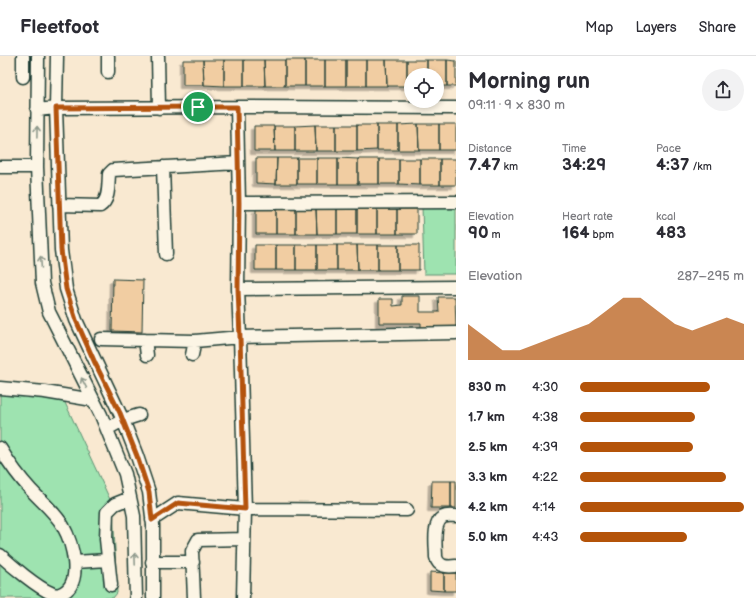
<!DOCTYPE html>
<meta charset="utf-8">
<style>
:root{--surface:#fff;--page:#f2f2f3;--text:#2b2b33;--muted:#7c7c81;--line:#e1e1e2;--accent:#b45309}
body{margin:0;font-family:"Balsamiq Sans",sans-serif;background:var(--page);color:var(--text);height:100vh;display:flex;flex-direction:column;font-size:15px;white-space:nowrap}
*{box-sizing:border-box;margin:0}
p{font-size:13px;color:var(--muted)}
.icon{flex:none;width:22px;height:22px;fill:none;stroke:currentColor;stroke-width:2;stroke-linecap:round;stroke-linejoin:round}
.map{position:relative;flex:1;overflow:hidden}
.drawer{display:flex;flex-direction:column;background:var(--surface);width:300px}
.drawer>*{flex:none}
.buttons{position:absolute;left:404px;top:12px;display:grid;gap:8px}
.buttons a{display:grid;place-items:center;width:40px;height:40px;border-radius:50%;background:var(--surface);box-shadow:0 2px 6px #0003;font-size:20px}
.pin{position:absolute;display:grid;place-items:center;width:34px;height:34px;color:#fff;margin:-17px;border:2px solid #fff;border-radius:50%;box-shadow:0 1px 4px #0007}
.round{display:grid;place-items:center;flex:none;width:42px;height:42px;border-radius:21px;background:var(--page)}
.overview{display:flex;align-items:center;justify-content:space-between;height:68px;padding:0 12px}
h1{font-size:22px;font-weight:800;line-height:30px}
.metrics{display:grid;grid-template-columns:repeat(3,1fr);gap:6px;height:68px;padding:4px 12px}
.metrics div{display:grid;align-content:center}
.metrics b{font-size:17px;font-weight:800}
.metrics small{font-size:11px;font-weight:400}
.metrics p{font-size:11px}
.chart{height:112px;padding:8px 12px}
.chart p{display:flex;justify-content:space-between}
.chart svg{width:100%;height:72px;margin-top:4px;fill:var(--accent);opacity:.7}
ul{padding:0 12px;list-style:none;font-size:13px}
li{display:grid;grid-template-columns:64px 48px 1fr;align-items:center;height:30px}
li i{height:10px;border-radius:5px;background:var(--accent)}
header{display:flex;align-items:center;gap:24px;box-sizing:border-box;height:56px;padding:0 20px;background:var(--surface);border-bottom:1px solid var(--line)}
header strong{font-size:19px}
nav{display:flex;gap:22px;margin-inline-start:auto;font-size:14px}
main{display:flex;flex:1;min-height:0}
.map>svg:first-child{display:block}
</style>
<header>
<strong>Fleetfoot</strong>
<nav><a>Map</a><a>Layers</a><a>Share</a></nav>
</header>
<main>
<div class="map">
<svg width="456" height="542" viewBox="0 0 456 542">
<defs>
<filter id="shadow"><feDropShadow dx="-3.5" dy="3.5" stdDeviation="0" flood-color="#0004"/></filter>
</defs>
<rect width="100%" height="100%" fill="#f9e9d1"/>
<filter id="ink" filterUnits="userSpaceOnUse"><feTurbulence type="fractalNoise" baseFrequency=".025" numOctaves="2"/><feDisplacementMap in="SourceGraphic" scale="8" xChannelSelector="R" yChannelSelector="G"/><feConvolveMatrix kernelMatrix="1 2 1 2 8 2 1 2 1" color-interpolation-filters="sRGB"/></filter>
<g filter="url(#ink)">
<path fill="#9ee3b0" stroke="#5e9072" d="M422 150H456V218H424Z
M60 336 113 450 117 537 113 542H0V337Z"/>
<path fill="#f1cda2" stroke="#1f3d34" filter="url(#shadow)" d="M183 4H203L204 29H183Z
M203 4H224V30L204 29Z
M224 4H244V30H224Z
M244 4H264L265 30H244Z
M264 4H285V30H265Z
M285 4H305V30H285Z
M305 4H325V30H305Z
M325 4H346V30H325Z
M346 4H366V30H346Z
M366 4H386L387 30H366Z
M386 4H407V30H387Z
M407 4H427V19H411V30H407Z
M427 4H447V30H437V19H427Z
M447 4 456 5V30H447Z
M418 68H439V94H419Z
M418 68 419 94H398V69Z
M439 68H456V94H439Z
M315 69H336V95H316Z
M315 69 316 95H295V70Z
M336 69H357V95H336Z
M357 69H377V94L357 95Z
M377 69H398V94H377Z
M254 70H274L275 95H254Z
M274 70H295V95H275Z
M256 102H277L276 128 256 127Z
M277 102H297V128H276Z
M297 102H317V128H297Z
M317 102H338V128H317Z
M338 102 358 103V128H338Z
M358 103H379V128H358Z
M379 103H399V128H379Z
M399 103H420V129L399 128Z
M420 103H440V129H420Z
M440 103H456V129H440Z
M256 153H276V178H256Z
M276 153H296V178H276Z
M296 153H316L317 178H296Z
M316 153H337V178H317Z
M337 153H357V178H337Z
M357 153H377V178H357Z
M377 153H397V178H377Z
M397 153H417V178H397Z
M255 189H276V214H255Z
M276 189H296V214H276Z
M296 189H317V214H296Z
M317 189H337V214H317Z
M337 189H357L358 214H337Z
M357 189H378V214H358Z
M378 189H398V214H378Z
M398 189H419V214H398Z
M113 223 143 224 142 276 112 275Z
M402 240H420V256H439L438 241H455L456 271 421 272V267H379V243H393V250L402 249Z
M432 425H451V452H431Z
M451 425H456V452H451Z
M430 516 444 517V535L430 534Z
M444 517H456V535H444Z"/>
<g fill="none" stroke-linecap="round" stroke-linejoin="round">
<defs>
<path id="minor" d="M38 0 37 111 42 227 49 256 101 359 125 418 134 460 136 542
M57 0 56 52 61 194 66 233 76 264 123 364 137 400 149 436 153 469V542
M158 0 159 52
M108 16V0
M23 21V0
M237 51 239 147 238 233 240 281 245 453 243 542
M37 54 56 52 237 51 456 52
M0 111H37
M163 111 166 198
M239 147 456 146
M59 149 100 150C110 144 108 128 109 118L113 114 238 107
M238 233 456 231
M101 283 145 284
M147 299 145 284 195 285 240 281 456 277
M192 299 195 285
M0 332 45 336 93 344
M107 373 123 364 139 359
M0 392C9 407 19 421 31 434 41 445 55 456 63 470 72 486 85 529 60 538 57 539 54 539 51 537 37 531 12 510 0 499
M456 460C452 460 447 459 443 461 432 467 436 490 436 501 438 511 447 511 456 510
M152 464 178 447 245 453 407 454
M75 506 108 504
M152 506H193
M111 529 106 483 107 456 115 448 130 442
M194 542 192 495 198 484 244 483"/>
</defs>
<use href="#minor" stroke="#1f3d34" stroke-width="15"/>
<use href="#minor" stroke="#fcf5e5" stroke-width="12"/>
</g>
<defs><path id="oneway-shaft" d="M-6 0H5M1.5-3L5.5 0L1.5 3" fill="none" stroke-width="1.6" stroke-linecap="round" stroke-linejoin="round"/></defs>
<g stroke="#8e998c">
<use href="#oneway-shaft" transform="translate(37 76) rotate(-89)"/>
<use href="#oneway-shaft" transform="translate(41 206) rotate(-94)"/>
<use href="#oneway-shaft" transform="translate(84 327) rotate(-117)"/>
<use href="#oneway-shaft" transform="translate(135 503) rotate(-92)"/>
</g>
</g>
<g fill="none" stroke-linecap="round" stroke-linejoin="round" filter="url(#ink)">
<defs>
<path id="route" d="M198 51H237L239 147 238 233 240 281 245 453 178 447 152 464 149 436 137 400 120 357 95 307 76 264 66 233 61 194 56 52Z"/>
</defs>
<use href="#route" stroke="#fff" stroke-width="8"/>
<use href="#route" stroke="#b45309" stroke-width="5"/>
</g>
</svg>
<div class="buttons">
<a><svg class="icon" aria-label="locate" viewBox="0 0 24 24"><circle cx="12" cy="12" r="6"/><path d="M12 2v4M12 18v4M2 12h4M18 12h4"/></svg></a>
</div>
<div class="pin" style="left:198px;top:51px;background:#1e9e55"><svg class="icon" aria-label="arrive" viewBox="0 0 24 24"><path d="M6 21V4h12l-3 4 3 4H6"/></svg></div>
</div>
<section class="drawer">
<div class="overview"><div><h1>Morning run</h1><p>09:11 · 9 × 830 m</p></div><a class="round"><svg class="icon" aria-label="share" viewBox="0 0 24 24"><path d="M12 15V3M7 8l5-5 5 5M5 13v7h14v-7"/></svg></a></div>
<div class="metrics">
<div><p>Distance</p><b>7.47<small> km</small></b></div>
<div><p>Time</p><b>34:29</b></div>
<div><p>Pace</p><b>4:37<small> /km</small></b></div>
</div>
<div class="metrics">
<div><p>Elevation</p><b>90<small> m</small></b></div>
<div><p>Heart rate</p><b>164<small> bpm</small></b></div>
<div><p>kcal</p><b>483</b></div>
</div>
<div class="chart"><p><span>Elevation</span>287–295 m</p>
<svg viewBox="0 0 160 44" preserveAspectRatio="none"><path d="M0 44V22L10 30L20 38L30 38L40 34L50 30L60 26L70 22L80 14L90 6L100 6L110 14L120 22L130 26L140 22L150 18L160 22V44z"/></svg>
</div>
<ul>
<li><b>830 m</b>4:30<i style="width:79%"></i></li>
<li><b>1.7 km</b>4:38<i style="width:70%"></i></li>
<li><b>2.5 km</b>4:39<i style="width:69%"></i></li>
<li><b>3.3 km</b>4:22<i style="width:89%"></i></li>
<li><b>4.2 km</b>4:14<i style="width:100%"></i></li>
<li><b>5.0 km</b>4:43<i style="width:65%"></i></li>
</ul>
</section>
</main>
